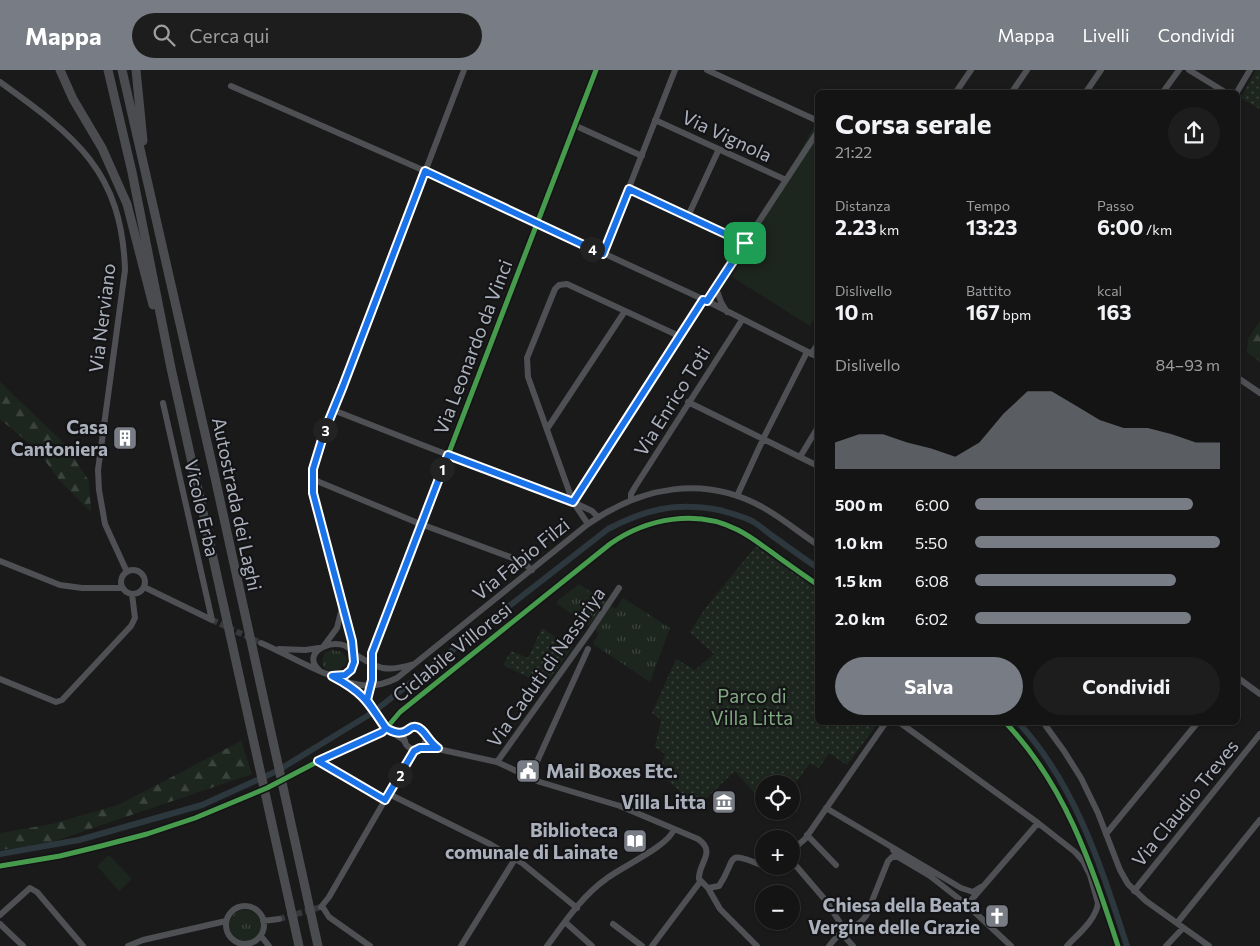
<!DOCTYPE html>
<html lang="it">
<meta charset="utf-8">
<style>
:root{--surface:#141414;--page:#1d1d1d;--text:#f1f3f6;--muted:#9d9ea0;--line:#333334;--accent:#787c84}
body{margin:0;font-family:Commissioner,sans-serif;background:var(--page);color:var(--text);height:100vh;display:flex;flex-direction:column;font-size:19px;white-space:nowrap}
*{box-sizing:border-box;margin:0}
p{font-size:16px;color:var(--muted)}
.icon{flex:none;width:28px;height:28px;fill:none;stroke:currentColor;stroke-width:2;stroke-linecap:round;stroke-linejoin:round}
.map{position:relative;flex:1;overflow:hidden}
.drawer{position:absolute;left:815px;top:20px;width:425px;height:635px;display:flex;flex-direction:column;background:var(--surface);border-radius:8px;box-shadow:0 1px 4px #0004,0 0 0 1px var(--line)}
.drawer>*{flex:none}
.fabs{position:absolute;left:755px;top:705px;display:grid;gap:10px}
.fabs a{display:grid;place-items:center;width:45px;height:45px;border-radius:50%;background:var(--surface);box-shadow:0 1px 4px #0004,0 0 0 1px var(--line);font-size:25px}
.pin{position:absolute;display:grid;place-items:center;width:42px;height:42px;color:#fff;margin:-21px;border-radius:10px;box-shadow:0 2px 8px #0006}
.km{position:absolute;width:25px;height:25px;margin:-12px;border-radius:50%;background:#222;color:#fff;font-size:14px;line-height:25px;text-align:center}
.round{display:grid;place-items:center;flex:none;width:52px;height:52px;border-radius:26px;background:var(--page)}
.head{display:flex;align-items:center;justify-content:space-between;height:85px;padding:0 20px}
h1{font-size:28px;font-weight:700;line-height:38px}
.figures{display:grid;grid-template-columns:repeat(3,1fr);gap:8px;height:85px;padding:5px 20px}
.figures div{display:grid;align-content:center}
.figures b{font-size:21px;font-weight:700}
.figures small{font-size:14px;font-weight:400}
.figures p{font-size:14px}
.chart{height:140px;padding:10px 20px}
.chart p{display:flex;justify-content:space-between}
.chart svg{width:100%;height:90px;margin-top:5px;fill:var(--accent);opacity:.7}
.action{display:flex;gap:10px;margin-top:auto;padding:10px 20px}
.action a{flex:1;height:58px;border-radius:30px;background:var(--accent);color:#fff;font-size:20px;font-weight:700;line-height:58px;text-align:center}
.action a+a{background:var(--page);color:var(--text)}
ul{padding:0 20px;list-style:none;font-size:16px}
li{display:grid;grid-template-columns:80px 60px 1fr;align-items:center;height:38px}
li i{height:12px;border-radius:6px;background:var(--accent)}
header{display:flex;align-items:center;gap:30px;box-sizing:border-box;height:70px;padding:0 25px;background:var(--accent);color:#fff}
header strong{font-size:24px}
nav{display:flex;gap:28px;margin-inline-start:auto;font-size:18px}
.search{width:350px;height:45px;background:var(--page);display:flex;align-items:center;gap:12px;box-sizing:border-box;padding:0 18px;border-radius:28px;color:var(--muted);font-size:19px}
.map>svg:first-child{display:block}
</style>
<header>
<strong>Mappa</strong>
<div class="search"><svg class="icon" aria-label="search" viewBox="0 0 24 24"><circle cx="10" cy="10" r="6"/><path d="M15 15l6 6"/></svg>Cerca qui</div>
<nav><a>Mappa</a><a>Livelli</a><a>Condividi</a></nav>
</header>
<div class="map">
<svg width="1260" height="876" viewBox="0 0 1260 876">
<defs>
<pattern id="grass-tufts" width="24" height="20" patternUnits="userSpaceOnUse" patternTransform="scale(1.25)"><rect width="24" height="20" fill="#1d261e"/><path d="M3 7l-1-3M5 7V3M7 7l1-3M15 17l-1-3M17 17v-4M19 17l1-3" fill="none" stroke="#3b433d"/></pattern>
<pattern id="forest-firs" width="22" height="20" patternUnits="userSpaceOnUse" patternTransform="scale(1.25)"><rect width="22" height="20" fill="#1d261e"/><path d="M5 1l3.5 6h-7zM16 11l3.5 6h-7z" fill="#3b433d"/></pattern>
<pattern id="park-dots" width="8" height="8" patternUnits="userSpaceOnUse" patternTransform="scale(1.25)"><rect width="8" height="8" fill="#1d261e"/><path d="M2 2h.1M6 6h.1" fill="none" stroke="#3b433d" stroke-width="1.8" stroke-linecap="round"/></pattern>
</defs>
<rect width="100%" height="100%" fill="#1a1a1b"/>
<path fill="url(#grass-tufts)" d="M579 514 606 532 589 556 557 534V531Z
M623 528 670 558 650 612 593 574 599 563 595 560 611 536 616 539Z
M332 580 342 582 347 588 345 595 336 601 325 599 322 593 324 583Z
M229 856a16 16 0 1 1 32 0a16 16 0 1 1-32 0Z"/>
<path fill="url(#forest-firs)" d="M1260 251V292L1247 282 1248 269Z
M0 312 64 373 89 411 91 442 60 411 37 380 0 349Z
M241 671 252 704 46 774 0 780V763L52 754 118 735Z"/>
<path fill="url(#park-dots)" d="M1256 0H1260V39L1241 28Z
M756 476 817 519 818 652 878 653 847 695 829 683 819 698 810 693 791 719V714H764V734L735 701 697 737 660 703 665 684 655 677 661 650 652 643 676 589 695 600 714 584 690 562 704 540Z
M542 558 572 578 545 615 503 595 511 581 528 588Z"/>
<path fill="#1d261e" d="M814 56 818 58 817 244 810 256 732 207Z
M109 785 132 809 119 821 97 796Z"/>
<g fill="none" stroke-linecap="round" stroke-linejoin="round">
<path stroke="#2c373e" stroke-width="6" d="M1018 652C1076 715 1101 797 1127 876
M0 784 79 770 202 735 277 701 372 643 608 459C646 439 676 432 719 440 730 443 742 446 752 451 759 455 767 462 774 467 788 477 803 488 818 498"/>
<path stroke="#37383b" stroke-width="6" stroke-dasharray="6 3" stroke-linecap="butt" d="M212 550 261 573
M279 849 321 837"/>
<path stroke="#4e5054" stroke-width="6" d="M707 0 818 51
M1189 0 1225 22
M0 12C75 66 122 101 125 200L98 400 99 420 105 454 127 502
M231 16 425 101 707 231 818 287
M956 22 971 0
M1012 22 1027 0
M1086 22 1101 0
M1163 22 1179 0
M1237 22 1250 0
M655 50 786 110
M574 55 642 86
M629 119 745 173
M688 146 719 79
M603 184 675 0
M716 218 721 232 727 242
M707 231 818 61
M811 284 818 274
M1238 308 1260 323
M688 332 818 396
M163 333 212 550
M333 340 430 378 573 432 592 441 598 447
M547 359 625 241
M800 387 818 357
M312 409 418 453 521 491 532 500
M737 426 765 365 807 282
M631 429V424L635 417 742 250
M573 432 703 230
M588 454 573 432 528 307 527 288 555 219 559 215 567 214 679 266
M0 491 60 515 82 518H122
M121 512a12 12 0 1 1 24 0a12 12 0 1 1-24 0Z
M144 517 212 550
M261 573C282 582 302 594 324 603 338 609 361 605 353 584 344 562 296 580 320 601
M323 577 337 558 342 538
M279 579 305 580 319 578
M353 583 351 565 316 440 312 409 315 386 319 372 343 316 464 0
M353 583C379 599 384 603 414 594
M333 606C354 617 376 619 397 608L588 454C641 417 704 404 764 438 783 449 800 463 818 475
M1238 608 1260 624
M0 609 56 632 62 630 131 556 135 548 132 524
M347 614 367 630 386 658 405 671
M367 630 372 610V583L596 0
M899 652 1038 753 1075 782 1083 791 1090 805 1098 833C1096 850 1078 864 1067 876
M1043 652 1064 681 1081 708 1098 743 1120 800 1128 814 1146 831 1209 876
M404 668a11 11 0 1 1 22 0a11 11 0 1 1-22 0Z
M420 678 438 679 497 692 540 712 620 736 698 769C717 782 698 793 699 809L708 818 719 816C738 788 723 779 764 796
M317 691 385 730
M497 692 589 563 619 518
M530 707 588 579
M389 724 490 774 522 793 577 838
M826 738 961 818 973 822 981 817
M1106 764 1198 652
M807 765 836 795
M893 780 898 787 930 806 967 835 1011 876
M791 781 805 769 886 652
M791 790 827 832 842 856 844 866 853 876
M708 818 720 839 757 876
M1134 821 1260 664
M967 835 1038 753
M322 836 329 847 370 876
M226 855a19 19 0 1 1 38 0a19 19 0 1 1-38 0Z
M321 837 329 827 411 685 418 678
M0 845 30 818 37 822 83 876
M263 851 279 849
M565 852 592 876
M1177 853 1260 750
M0 854 23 876
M613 854 642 876
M261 866 269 876
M128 876 143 870 226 851
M461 876 515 789
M547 876C564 853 582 826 606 809 621 797 669 776 674 759
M652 876 700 812
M829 876C833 871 838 865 843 861 853 854 856 859 866 846L888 791 892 787H898L899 786
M1166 876 1183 858"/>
<path stroke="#4b4c50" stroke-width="9" d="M60 0 73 29 102 78 127 134 153 235
M108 0 132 102 171 298 299 876
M122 0 212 394 318 876
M136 0 143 71"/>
<defs>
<path id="cycleway" d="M367 630 372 610V583L596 0
M1005 652C1066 716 1091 794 1118 876
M0 796 60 786 101 776 147 764 195 748 267 718 338 681 383 662 400 642 610 474C647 448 697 439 738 460 750 466 760 474 770 481 786 493 802 504 818 515"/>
</defs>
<use href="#cycleway" stroke="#141417" stroke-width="8"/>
<use href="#cycleway" stroke="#469c4c" stroke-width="5"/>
</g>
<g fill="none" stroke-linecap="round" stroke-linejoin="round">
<defs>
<path id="route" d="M745 173 707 231 703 230 573 432 448 385 372 583V610L367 630 386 658 382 662 318 691 385 730 414 681 420 678H438C429 673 424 658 416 657 411 656 410 659 406 661 399 665 389 661 384 656 367 630 361 621 332 606L345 605 351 600 354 592 352 571 313 423V399L325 360 343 316 425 101 603 184 629 119 745 173"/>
</defs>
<use href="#route" stroke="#fff" stroke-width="10"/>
<use href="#route" stroke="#1a73e8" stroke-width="6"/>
</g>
<defs>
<symbol id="building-square" viewBox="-11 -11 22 22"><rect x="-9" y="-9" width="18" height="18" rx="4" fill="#787c84" stroke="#141417"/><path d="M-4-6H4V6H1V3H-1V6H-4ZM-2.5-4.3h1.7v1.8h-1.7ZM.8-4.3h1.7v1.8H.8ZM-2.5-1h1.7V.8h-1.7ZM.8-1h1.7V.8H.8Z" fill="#fff"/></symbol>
<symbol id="civic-square" viewBox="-11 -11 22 22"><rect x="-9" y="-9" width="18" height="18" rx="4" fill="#787c84" stroke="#141417"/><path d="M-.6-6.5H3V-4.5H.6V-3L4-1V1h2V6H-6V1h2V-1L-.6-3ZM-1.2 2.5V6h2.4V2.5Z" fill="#fff"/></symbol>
<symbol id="museum-square" viewBox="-11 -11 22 22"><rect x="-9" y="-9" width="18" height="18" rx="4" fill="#787c84" stroke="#141417"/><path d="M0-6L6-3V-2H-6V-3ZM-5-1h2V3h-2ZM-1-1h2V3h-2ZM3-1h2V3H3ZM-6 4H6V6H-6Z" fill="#fff"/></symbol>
<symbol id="library-square" viewBox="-11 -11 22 22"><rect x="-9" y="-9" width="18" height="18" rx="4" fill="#787c84" stroke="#141417"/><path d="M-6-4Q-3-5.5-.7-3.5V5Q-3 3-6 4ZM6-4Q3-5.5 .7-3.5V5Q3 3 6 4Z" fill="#fff"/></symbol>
<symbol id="church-square" viewBox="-11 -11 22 22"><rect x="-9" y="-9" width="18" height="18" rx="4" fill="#787c84" stroke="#141417"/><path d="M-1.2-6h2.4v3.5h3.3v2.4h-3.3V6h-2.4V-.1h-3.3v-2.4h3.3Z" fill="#fff"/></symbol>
</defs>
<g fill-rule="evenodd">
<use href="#building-square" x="111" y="354" width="28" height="28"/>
<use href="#civic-square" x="514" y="687" width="28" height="28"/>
<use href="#museum-square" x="710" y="718" width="28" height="28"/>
<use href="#library-square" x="621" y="757" width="28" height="28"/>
<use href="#church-square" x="983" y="832" width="28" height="28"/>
</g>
<g text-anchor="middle" stroke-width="4.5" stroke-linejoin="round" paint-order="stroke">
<g font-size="19" fill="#abb1bc" stroke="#141417">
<text transform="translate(727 66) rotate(25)" y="7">Via Vignola</text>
<text transform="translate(102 248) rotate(-83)" y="7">Via Nerviano</text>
<text transform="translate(473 277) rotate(-69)" y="7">Via Leonardo da Vinci</text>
<text transform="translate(672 331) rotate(-58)" y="7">Via Enrico Toti</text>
<text transform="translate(237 434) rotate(78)" y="7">Autostrada dei Laghi</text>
<text transform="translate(202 438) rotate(77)" y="7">Vicolo Erba</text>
<text transform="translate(521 489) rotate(-39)" y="7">Via Fabio Filzi</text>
<text transform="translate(452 582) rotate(-39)" y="7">Ciclabile Villoresi</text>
<text transform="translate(546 597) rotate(-55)" y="7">Via Caduti di Nassiriya</text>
<text transform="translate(1185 733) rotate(-51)" y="7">Via Claudio Treves</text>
</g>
<g font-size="19" font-weight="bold" fill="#abb1bc" stroke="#141417" text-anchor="end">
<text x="108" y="364">Casa<tspan x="108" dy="22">Cantoniera</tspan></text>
<text x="546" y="708" text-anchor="start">Mail Boxes Etc.</text>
<text x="706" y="739">Villa Litta</text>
<text x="618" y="767">Biblioteca<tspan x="618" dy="22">comunale di Lainate</tspan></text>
<text x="980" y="842">Chiesa della Beata<tspan x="980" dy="22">Vergine delle Grazie</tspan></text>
</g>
<g font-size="19" fill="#80a980" stroke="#141417">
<text x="752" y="633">Parco di<tspan x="752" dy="22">Villa Litta</tspan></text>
</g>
</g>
</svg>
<div class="fabs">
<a><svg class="icon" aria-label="locate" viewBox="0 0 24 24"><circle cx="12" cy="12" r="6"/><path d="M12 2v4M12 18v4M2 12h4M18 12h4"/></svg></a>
<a>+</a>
<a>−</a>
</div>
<div class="pin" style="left:745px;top:173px;background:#1e9e55"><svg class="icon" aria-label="arrive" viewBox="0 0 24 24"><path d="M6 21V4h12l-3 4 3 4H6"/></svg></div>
<b class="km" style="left:442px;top:399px">1</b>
<b class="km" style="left:400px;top:705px">2</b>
<b class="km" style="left:325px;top:360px">3</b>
<b class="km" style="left:592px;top:179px">4</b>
<section class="drawer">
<div class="head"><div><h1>Corsa serale</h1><p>21:22</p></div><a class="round"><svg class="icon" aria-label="share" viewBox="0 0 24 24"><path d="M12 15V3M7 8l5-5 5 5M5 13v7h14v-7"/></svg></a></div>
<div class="figures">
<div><p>Distanza</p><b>2.23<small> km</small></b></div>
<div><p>Tempo</p><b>13:23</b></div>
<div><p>Passo</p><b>6:00<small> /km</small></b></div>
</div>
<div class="figures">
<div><p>Dislivello</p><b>10<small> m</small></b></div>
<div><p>Battito</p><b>167<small> bpm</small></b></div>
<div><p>kcal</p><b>163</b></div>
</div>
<div class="chart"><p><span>Dislivello</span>84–93 m</p>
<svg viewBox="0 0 160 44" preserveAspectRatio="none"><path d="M0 44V31L10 27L20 27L30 31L40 34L50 38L60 31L70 17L80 6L90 6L100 13L110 20L120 24L130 24L140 27L150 31L160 31V44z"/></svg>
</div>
<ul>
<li><b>500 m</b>6:00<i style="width:89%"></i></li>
<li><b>1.0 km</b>5:50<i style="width:100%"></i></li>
<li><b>1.5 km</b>6:08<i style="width:82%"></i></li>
<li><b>2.0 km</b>6:02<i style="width:88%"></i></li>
</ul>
<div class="action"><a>Salva</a><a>Condividi</a></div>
</section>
</div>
